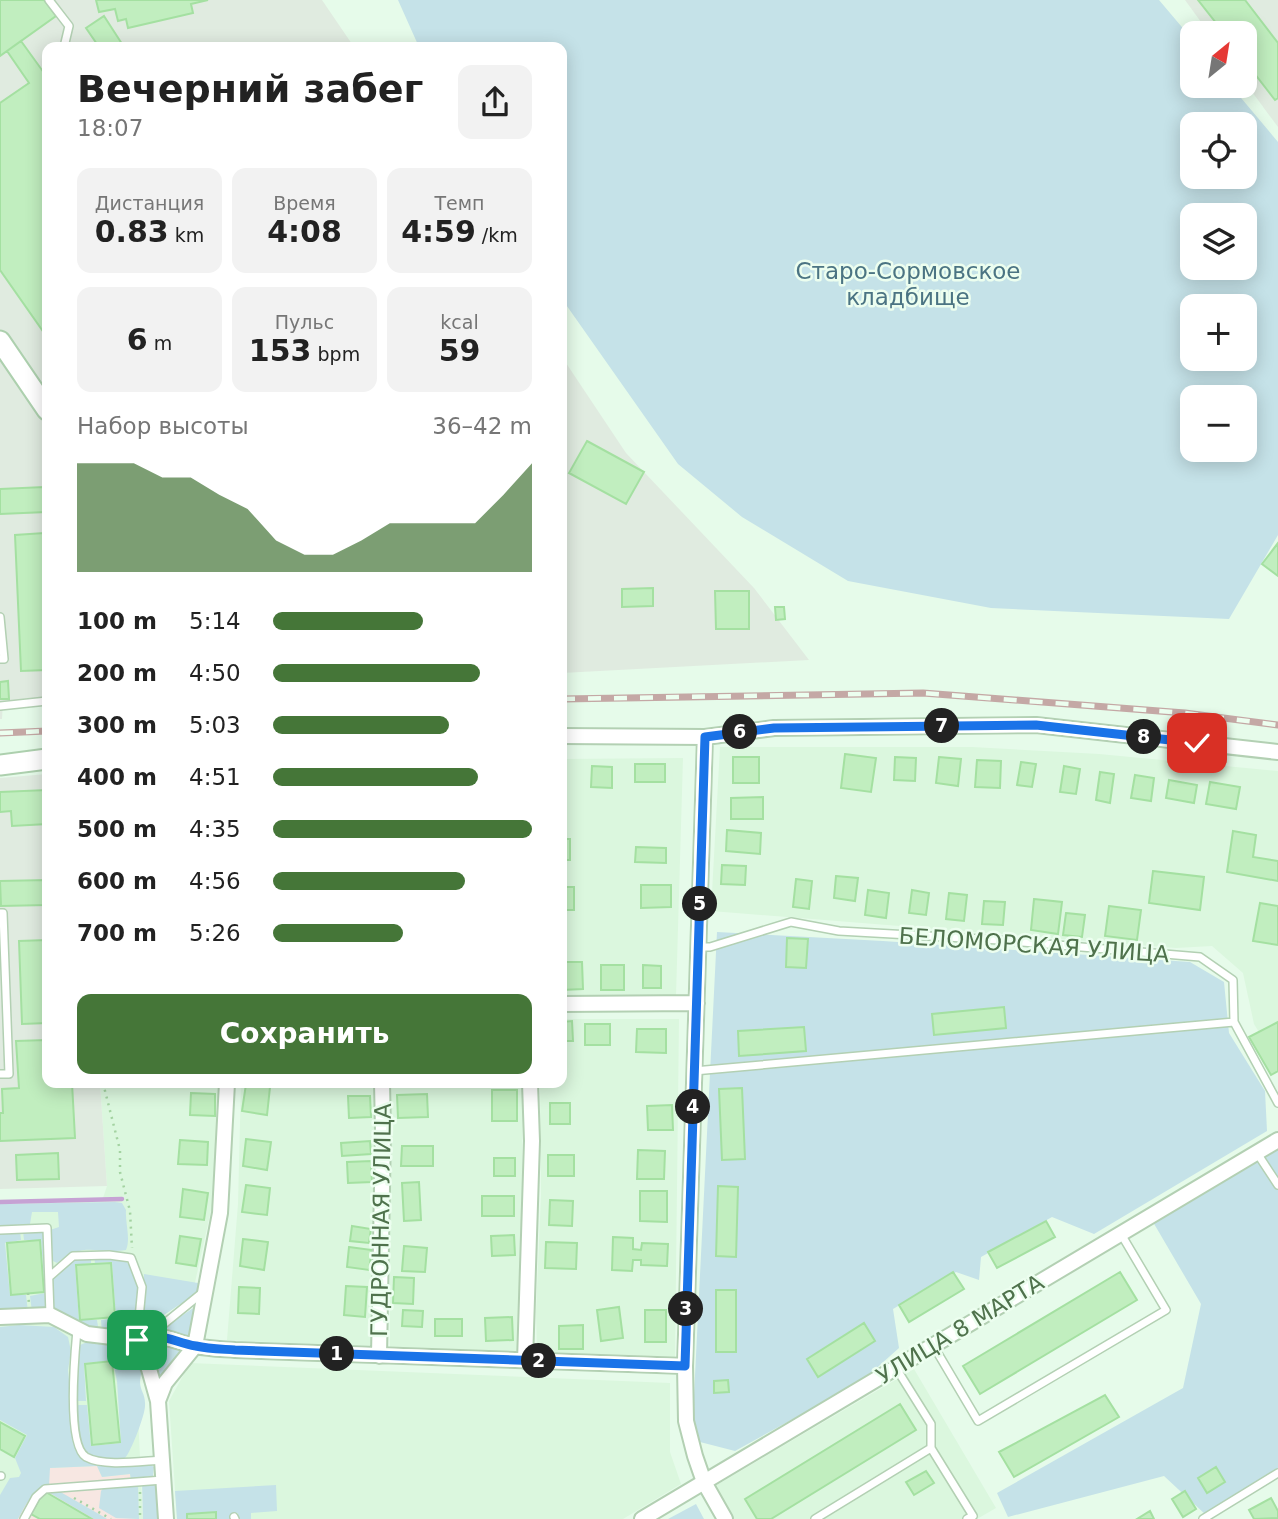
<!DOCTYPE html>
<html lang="ru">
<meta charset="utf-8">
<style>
:root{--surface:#fff;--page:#f2f2f2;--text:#222;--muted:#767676;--accent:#457638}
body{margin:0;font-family:"DejaVu Sans",sans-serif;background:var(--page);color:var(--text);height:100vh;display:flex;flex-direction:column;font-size:26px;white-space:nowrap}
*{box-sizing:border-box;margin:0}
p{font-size:23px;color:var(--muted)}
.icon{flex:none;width:38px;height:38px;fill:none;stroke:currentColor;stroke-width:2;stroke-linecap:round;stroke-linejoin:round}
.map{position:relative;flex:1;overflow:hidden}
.details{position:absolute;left:42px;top:42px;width:525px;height:1046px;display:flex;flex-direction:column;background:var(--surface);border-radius:14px;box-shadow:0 4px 18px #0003}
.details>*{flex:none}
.needle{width:46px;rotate:30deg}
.buttons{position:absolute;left:1180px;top:21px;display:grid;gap:14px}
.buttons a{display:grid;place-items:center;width:77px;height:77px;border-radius:14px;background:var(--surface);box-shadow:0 4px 18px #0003;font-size:35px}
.pin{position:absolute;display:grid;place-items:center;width:60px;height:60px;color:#fff;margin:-30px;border-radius:14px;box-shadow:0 4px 10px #0006}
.km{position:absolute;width:35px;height:35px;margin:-18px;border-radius:50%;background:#222;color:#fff;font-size:19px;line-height:35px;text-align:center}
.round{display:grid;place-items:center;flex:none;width:74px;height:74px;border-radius:14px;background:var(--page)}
.head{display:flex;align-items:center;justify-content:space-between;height:119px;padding:0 35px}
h1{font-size:38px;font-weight:700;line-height:52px}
.figures{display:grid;grid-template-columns:repeat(3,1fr);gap:10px;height:119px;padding:7px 35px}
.figures div{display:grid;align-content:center;border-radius:14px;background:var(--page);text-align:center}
.figures b{font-size:30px;font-weight:700}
.figures small{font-size:19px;font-weight:400}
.figures p{font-size:19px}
.chart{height:196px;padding:14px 35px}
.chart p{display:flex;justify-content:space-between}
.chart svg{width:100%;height:126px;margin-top:7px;fill:var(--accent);opacity:.7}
.action{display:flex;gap:14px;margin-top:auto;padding:14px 35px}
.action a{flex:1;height:80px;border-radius:14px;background:var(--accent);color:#fff;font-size:28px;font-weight:700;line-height:80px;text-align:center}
ul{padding:0 35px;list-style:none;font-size:23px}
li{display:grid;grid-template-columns:112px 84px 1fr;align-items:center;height:52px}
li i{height:18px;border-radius:9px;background:var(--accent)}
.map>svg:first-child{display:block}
</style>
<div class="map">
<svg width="1278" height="1519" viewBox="0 0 1278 1519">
<rect width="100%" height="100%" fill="#e6fbea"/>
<path fill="#dbf7de" d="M720 747H972L1099 754 1278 771V1063L1254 1024 1243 973 1212 946 1176 948 711 911Z
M683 758 676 996 562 997V759Z
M562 1019H679L675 1359 537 1353 536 1312 541 1195 540 1083H562Z
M100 1083H219L212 1206 194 1287 142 1295 135 1355 143 1519H0V1205L102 1201 107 1186Z
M241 1083H373L377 1205 371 1347 227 1340 238 1204Z
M389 1083H523L521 1250 517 1353 390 1348Z
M190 1363 670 1383V1452L681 1484 623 1519H177L169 1401Z
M914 1369 996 1508 977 1519H734L715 1486Z"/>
<path fill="#e0ebe0" d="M0 0H322L354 47H47V699L3 701 2 719H0Z
M1185 0H1278V127L1244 81V33H1209Z
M562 357 626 453 754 588 809 660 562 673Z
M47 774V1083H100L107 1186 0 1189V778Z"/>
<path fill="#f7e7e2" d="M97 1466 102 1477 130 1474 132 1519H0L49 1468Z"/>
<path fill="#c5e2e8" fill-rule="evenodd" d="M398 0H1159L1192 39V86H1231L1278 142V535L1229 619 991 608 848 581 742 517 678 464 562 299V47H419ZM1192 124H1244V177H1192ZM1192 215H1244V268H1192ZM1192 306H1244V359H1192ZM1192 397H1244V450H1192Z
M717 932 883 941 1190 962 1224 982 1229 1033 1265 1091 1267 1131 1094 1234 1052 1217 981 1257 979 1280 956 1272 893 1309 899 1348 862 1381 735 1451 700 1442 693 1416Z
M1278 1146V1468L1206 1515 1164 1476 1008 1517 997 1493 1183 1388 1201 1304 1153 1222Z
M115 1202 122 1203 126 1210C125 1223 131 1238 126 1250 96 1255 86 1240 57 1263L53 1261 50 1253V1230L59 1227 58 1212H32L30 1224 0 1227V1204Z
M20 1231 21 1240 5 1243 10 1295H26L28 1312 5 1313 0 1308V1232Z
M23 1231H40L44 1233 47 1310 32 1312 30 1296 45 1293 41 1240H24Z
M91 1257V1263L75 1265 79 1320H97L99 1333 54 1310 52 1304 53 1277 73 1259Z
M94 1257H107L125 1261C143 1276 142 1311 134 1331L130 1333H102L101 1320 116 1318 112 1262 95 1263Z
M144 1274 198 1283 202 1285C197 1296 166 1312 155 1322H146L143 1317Z
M199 1304 191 1338 161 1330Z
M19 1325 54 1327 68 1337 71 1351 68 1370 76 1451 84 1458 148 1463 154 1467 153 1476 131 1479 130 1474 102 1477 97 1466 50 1468 49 1486C32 1489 26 1505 18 1519H0V1495L10 1478 19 1477 21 1473 15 1458 27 1435 0 1420V1327Z
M158 1339 184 1348 160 1387 145 1349 147 1343Z
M90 1341 124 1344 134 1348 143 1368C135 1391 146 1389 145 1406 145 1415 131 1452 125 1458 111 1461 86 1462 80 1445 76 1434 77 1417 76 1405H87L91 1446 121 1443 117 1381 113 1361 84 1363 86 1401H77L75 1370 80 1345Z
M142 1483 154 1485 161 1490 164 1519H143Z
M138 1485 139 1519 116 1518 99 1508 101 1491 104 1487Z
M276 1485 277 1511 251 1513V1519H238V1513L231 1514V1519H177L175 1491Z
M57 1490 104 1517 107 1519H94L48 1492Z
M696 1504 704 1519H668Z"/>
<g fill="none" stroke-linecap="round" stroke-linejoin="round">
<path stroke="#c6a2d4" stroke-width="4.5" d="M0 1202 122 1199"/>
</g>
<path fill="#c1eebf" stroke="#a4e0a1" stroke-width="2" d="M0 0H44L56 16 0 56Z
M96 0H208L191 4 193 13 128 28 126 19 118 21 115 9 99 12Z
M1198 0H1245L1278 43V98L1275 100 1244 60V33H1224Z
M104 16 124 47H99L86 28Z
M21 41 47 77V337L0 270V103L29 83 7 51Z
M587 441 644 472 626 504 569 473Z
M44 487 46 512 0 514V489Z
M44 533 47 670 21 671 15 535Z
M1278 543V576L1262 564Z
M653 588V606L622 607V589Z
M715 591H749V629H716Z
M775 607H784L785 619 776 620Z
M8 681 9 699H0V682Z
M845 754 876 758 871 792 841 788Z
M733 757H759V783H733Z
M895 757 916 758 915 781 894 780Z
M939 757 961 759 958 786 936 783Z
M977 760 1001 761 1000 788 975 787Z
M1021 762 1036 764 1032 787 1017 785Z
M635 764H665V782H635Z
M592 766 612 767V788L591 787Z
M1064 766 1080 769 1076 794 1060 792Z
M562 768H564V789H562Z
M1100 772 1114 774 1110 803 1096 800Z
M1135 775 1154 778 1151 801 1131 798Z
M1169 780 1197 785 1194 803 1166 798Z
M1210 782 1240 787 1236 809 1206 804Z
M47 790V824L12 826 11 811 0 812V792Z
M763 797V819H731V798Z
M727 830 761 833 760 854 726 851Z
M1233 831 1256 835 1253 857 1278 861V881L1227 872Z
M562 839H570V860H562Z
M636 847 666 848V863L635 862Z
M722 865 746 866 745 885 721 884Z
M1153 871 1204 877 1200 910 1149 903Z
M836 876 858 878 855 901 834 898Z
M796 879 812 881 809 909 793 907Z
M47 880V905L1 906 0 881Z
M641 885H671V907L641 908Z
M562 887H574V910H562Z
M868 890 889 893 886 918 865 915Z
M912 890 929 893 926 915 909 913Z
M949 893 967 895 964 921 946 919Z
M1034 899 1062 902 1058 934 1031 930Z
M984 901 1005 902 1003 925 982 924Z
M1260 903 1278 906V945L1253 941Z
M1109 906 1141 910 1137 940 1105 936Z
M1066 913 1085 915 1082 937 1063 935Z
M787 938 808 939 806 968 786 967Z
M47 940V1023L22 1024 19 941Z
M562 962H582L583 989 562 990Z
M601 965H624V990H601Z
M643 965 661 966V988H643Z
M1004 1007 1006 1028 934 1035 932 1014Z
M572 1021 573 1041H562V1022Z
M1278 1022V1071L1271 1075 1249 1037Z
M585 1024H610V1045H585Z
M804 1027 806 1051 739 1056 738 1031Z
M637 1029H666V1053L636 1052Z
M47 1040V1083H72L75 1138 0 1141V1113H3L2 1089 19 1088 16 1041Z
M246 1084 270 1087 267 1115 242 1111Z
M742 1088 745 1159 722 1160 719 1089Z
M492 1090H517V1121H492Z
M191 1093 215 1094V1116L190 1115Z
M427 1094 428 1117 398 1118 397 1095Z
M348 1096H370L371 1117 349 1118Z
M550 1103H570V1124H550Z
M672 1105 673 1130H648L647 1106Z
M246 1139 271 1142 267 1170 243 1166Z
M180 1140 208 1142 207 1165 178 1164Z
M370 1141 371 1154 342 1156 341 1143Z
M402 1146H433V1166H401Z
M638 1150 665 1151 664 1179H637Z
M58 1153 59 1179 17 1180 16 1155Z
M548 1155H574V1176H548Z
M494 1158H515V1176H494Z
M371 1161 372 1182 348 1183 347 1162Z
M419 1182 421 1220 404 1221 402 1183Z
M246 1185 270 1188 267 1215 242 1212Z
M718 1186 738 1187 736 1257 716 1256Z
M183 1189 208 1193 204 1220 180 1217Z
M640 1191H667V1222L640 1221Z
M482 1196H514V1216H482Z
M550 1200 573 1201 572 1226 549 1225Z
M1046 1221 1055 1237 997 1268 988 1252Z
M352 1226 371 1229 369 1243 350 1241Z
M514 1235 515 1255 492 1256 491 1236Z
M180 1236 201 1239 196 1266 176 1263Z
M613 1237 633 1238V1249L641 1250 642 1243 668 1244 667 1266 641 1265V1260H633L632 1271 612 1270Z
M243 1239 268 1242 264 1270 240 1266Z
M40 1240 44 1292 11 1295 7 1243Z
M546 1242 577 1243 576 1269 545 1268Z
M404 1246 427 1248 425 1272 402 1271Z
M349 1247 372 1250 369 1270 347 1267Z
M111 1263 115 1317 80 1320 76 1265Z
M953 1272 964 1289 909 1322 899 1305Z
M1120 1272 1137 1300 980 1394 963 1366Z
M394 1277 414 1278 413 1304 393 1303Z
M346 1286 367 1287 365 1317 344 1315Z
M239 1287 260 1288 259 1314 238 1313Z
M716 1290H736V1352H716Z
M619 1307 623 1338 601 1341 597 1310Z
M403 1310 423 1311 422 1327 402 1326Z
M645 1310H666V1342H645Z
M512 1317 513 1340 486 1341 485 1318Z
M435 1319H462V1336H435Z
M864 1323 875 1341 818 1377 807 1359Z
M583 1325V1349H559V1326Z
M112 1361 120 1442 92 1445 85 1364Z
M728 1380 729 1392 714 1393V1381Z
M1105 1395 1119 1417 1014 1477 999 1452Z
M900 1404 916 1430 771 1519H757L745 1499Z
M0 1422 25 1436 14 1457 0 1449Z
M1216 1467 1225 1482 1207 1493 1198 1478Z
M926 1471 934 1483 914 1495 906 1482Z
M44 1491 92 1519H40L31 1514Z
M1185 1491 1196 1509 1183 1517 1172 1499Z
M1271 1498 1278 1511V1518L1254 1519 1249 1510Z
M1150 1511 1154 1519H1137Z
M216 1512V1519H187V1514Z"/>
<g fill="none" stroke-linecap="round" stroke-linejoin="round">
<defs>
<path id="lane" d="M49 0 69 26 64 47
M0 617 4 659H0
M0 706 47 701
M0 913H3L9 1074H0
M699 947H710L791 922 839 931 999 940 1200 957 1233 980 1234 1022 1278 1103
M694 1071 1234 1022
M1257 1153 1278 1185
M0 1230 47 1228 50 1315
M49 1277 73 1256 109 1255 131 1258 142 1287 137 1339
M77 1330C75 1352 66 1445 86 1457 104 1467 142 1461 162 1460
M149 1336 202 1293
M933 1345 978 1421 1166 1310 1121 1234
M896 1368 931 1424V1448L973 1516 967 1519
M0 1476H1
M234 1517 235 1519
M24 1519 36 1497 45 1489 163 1480
M815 1519 931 1448
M1203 1519 1278 1473"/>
<path id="street" d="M562 736 705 737 774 728 1036 725 1278 752
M705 737 685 1366 686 1421 695 1456 704 1482 725 1519
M562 1004 697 1003
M0 1317 50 1315 87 1334 137 1340 149 1369 158 1401
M137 1340C163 1331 172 1342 196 1346 209 1349 222 1349 235 1350L685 1366
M379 1356 383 1131 382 1083
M525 1361 532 1141 530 1083
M166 1519 158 1401 165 1383 195 1346 220 1213 227 1083
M642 1519 1278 1140"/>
<path id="secondary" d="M0 341 47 410
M0 765 47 759"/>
</defs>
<use href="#lane" stroke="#b3d0b3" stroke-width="10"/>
<use href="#street" stroke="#b3d0b3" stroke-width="18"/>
<use href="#secondary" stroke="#add0ae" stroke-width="23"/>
<path stroke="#a4d3a2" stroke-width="2.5" stroke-dasharray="2 5" stroke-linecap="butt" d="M103 1083 120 1150V1172L130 1211 132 1248
M28 1293 29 1304
M140 1492V1519
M74 1498 111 1519"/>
<use href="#lane" stroke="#fff" stroke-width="7"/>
<use href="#street" stroke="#fff" stroke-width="14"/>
<use href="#secondary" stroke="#fff" stroke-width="19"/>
<defs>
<path id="rail" d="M562 699 923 693 1185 713 1278 725
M0 733 47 731"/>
</defs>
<use href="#rail" stroke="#c4a8a5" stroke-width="7"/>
<use href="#rail" stroke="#ecfeef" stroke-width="4.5" stroke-dasharray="13" stroke-linecap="butt"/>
</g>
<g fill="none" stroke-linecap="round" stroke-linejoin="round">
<defs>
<path id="route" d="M137 1340C163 1331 172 1342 196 1346 209 1349 222 1349 235 1350L685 1366 705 737 774 728 1036 725 1197 743"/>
</defs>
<use href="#route" stroke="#fff" stroke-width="14"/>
<use href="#route" stroke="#1a73e8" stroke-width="9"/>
</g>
<g text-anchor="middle" stroke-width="5" stroke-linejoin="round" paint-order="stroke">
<g font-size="23" fill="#4b7483" stroke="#ecfeef">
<text x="908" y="279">Старо-Сормовское<tspan x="908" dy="26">кладбище</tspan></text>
</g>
<g font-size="23" fill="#4f724c" stroke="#ecfeef">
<text transform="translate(1034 945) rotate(4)" y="8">БЕЛОМОРСКАЯ УЛИЦА</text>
<text transform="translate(381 1220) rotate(-89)" y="8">ГУДРОННАЯ УЛИЦА</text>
<text transform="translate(960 1329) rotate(-31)" y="8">УЛИЦА 8 МАРТА</text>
</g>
</g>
</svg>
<div class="buttons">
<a><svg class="needle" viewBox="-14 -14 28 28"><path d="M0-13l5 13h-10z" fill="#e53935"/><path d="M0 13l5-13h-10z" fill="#767676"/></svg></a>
<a><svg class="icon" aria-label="locate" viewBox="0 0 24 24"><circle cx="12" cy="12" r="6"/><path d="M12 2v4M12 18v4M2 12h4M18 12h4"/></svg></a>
<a><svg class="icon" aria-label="layers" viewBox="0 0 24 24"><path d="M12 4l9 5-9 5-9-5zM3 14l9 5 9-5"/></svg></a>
<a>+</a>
<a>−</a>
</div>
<div class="pin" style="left:137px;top:1340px;background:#1e9e55"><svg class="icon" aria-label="arrive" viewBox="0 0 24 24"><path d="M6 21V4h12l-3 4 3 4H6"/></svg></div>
<div class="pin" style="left:1197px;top:743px;background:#d93025"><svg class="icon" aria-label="check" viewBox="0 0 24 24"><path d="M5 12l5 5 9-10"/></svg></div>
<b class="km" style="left:337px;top:1354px">1</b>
<b class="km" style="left:539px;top:1361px">2</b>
<b class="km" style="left:686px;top:1309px">3</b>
<b class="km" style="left:693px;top:1107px">4</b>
<b class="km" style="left:700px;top:904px">5</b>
<b class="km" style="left:740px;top:732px">6</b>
<b class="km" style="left:942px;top:726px">7</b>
<b class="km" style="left:1144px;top:737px">8</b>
<section class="details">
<div class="head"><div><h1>Вечерний забег</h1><p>18:07</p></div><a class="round"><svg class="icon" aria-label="share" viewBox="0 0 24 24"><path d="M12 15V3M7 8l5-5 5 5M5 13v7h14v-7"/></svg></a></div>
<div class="figures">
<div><p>Дистанция</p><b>0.83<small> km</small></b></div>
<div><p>Время</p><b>4:08</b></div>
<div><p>Темп</p><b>4:59<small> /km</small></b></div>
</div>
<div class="figures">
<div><b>6<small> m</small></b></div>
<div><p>Пульс</p><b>153<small> bpm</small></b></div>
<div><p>kcal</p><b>59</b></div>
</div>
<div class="chart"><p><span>Набор высоты</span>36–42 m</p>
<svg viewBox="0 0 160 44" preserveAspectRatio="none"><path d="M0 44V6L10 6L20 6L30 11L40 11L50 17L60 22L70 33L80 38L90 38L100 33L110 27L120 27L130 27L140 27L150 17L160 6V44z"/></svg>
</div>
<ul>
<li><b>100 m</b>5:14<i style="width:58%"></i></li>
<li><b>200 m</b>4:50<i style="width:80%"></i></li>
<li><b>300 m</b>5:03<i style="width:68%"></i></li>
<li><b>400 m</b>4:51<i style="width:79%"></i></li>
<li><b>500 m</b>4:35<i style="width:100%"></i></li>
<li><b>600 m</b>4:56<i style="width:74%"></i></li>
<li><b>700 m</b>5:26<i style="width:50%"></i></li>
</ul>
<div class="action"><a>Сохранить</a></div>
</section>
</div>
